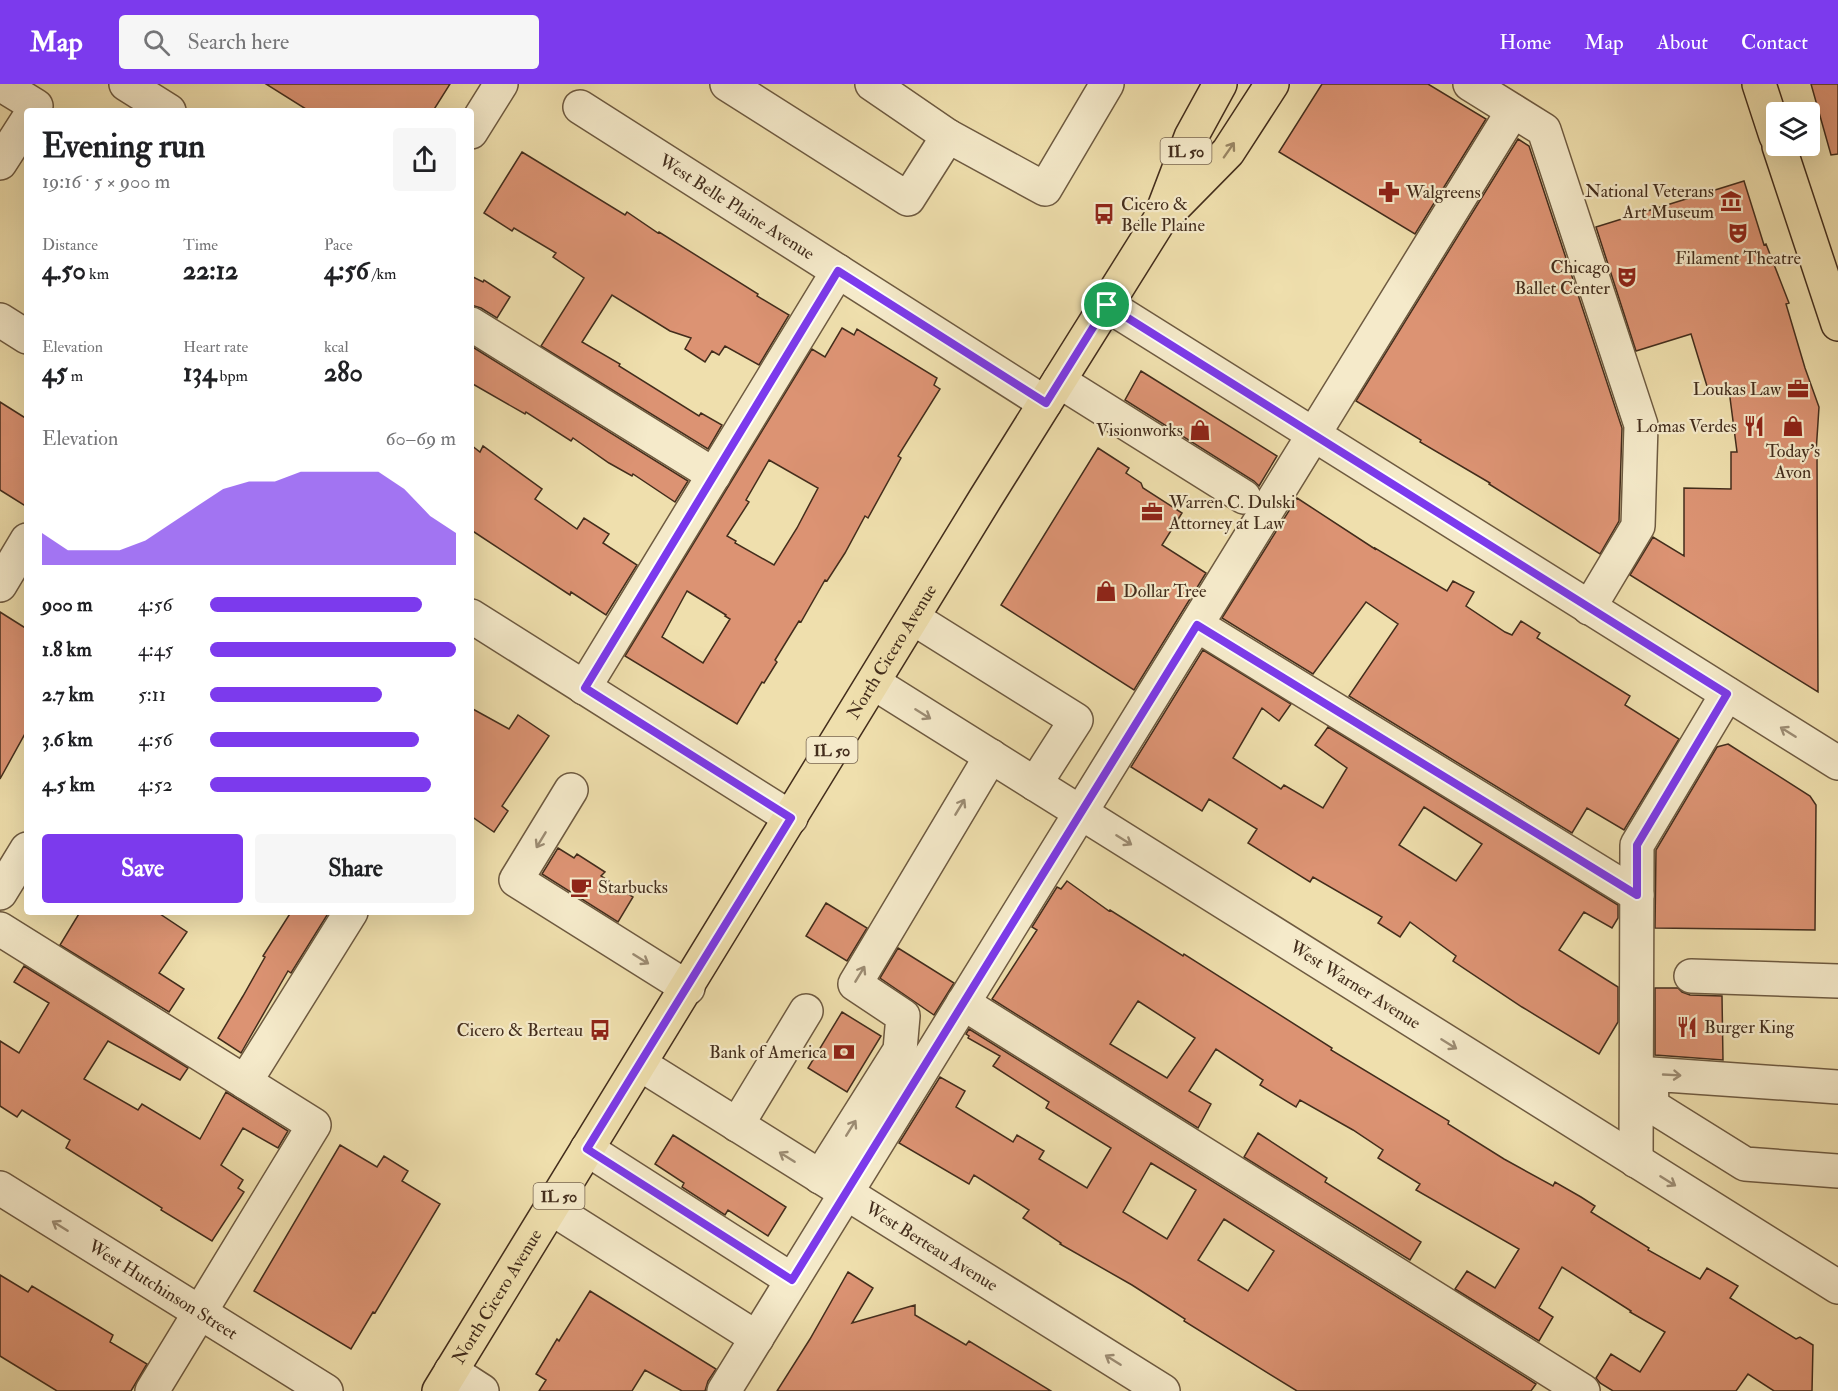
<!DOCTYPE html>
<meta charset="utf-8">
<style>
:root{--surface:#fff;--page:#f6f6f6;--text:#202124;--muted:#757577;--accent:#7c3aed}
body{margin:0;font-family:"IM FELL Double Pica",serif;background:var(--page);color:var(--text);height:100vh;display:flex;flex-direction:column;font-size:22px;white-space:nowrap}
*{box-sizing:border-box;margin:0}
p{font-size:20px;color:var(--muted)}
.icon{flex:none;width:33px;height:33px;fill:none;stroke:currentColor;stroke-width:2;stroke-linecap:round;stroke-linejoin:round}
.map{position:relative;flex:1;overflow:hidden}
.sheet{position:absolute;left:24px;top:24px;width:450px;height:807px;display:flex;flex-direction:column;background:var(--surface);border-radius:6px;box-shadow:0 6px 24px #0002}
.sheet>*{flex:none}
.controls{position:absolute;left:1766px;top:18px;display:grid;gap:12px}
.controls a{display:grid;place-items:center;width:54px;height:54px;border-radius:6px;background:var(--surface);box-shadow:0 6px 24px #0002;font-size:30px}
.pin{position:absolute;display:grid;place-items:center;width:51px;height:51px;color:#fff;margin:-26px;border:3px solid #fff;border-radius:50%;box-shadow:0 2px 6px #0007}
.round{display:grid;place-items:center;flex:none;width:63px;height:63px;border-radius:6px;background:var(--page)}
.overview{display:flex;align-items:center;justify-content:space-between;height:102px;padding:0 18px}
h1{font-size:33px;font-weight:700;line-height:45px}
.figures{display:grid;grid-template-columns:repeat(3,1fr);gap:9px;height:102px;padding:6px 18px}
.figures div{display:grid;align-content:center}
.figures b{font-size:26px;font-weight:700}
.figures small{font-size:16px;font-weight:400}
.figures p{font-size:16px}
.chart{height:168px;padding:12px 18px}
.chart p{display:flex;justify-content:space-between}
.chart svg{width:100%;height:108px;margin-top:6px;fill:var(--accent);opacity:.7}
.action{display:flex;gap:12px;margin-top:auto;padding:12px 18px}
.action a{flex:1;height:69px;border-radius:6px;background:var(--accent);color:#fff;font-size:24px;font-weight:700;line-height:69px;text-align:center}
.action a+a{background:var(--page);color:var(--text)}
ul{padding:0 18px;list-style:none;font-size:20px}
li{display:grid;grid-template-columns:96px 72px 1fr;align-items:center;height:45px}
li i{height:15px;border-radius:8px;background:var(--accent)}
header{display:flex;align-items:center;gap:36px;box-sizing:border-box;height:84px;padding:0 30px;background:var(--accent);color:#fff}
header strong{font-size:28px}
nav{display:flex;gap:33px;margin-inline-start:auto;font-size:21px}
.search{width:420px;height:54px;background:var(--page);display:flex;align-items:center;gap:15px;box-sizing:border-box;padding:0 21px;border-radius:6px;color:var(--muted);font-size:22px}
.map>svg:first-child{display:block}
</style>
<header>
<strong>Map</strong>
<div class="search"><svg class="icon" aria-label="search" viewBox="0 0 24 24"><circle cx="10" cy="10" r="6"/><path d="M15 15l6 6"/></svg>Search here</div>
<nav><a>Home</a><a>Map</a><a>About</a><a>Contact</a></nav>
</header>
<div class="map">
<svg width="1838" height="1307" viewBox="0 0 1838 1307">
<rect width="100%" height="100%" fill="#efdfad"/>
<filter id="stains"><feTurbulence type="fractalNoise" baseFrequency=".00333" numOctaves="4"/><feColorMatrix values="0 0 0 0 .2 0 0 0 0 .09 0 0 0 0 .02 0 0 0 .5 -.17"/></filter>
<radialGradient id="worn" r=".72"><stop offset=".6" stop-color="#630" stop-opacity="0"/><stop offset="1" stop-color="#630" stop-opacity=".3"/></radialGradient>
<path fill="#dc9373" stroke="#432d1c" stroke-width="1.5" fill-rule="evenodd" d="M266 0H450L433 27H309Z
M1322 0H1428L1486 35 1415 150 1279 68Z
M1811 0H1838V70L1831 71Z
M1518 55 1529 62 1622 344 1619 437 1600 470 1489 400 1490 399 1420 358 1421 356 1356 317Z
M522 68 625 131 627 128 658 149 659 148 758 210 757 212 789 231 759 281 725 262 719 271 712 267 705 278 685 265 691 254 670 247 612 211 582 258 620 280 619 282 699 332 701 329 722 341 708 365 541 262 584 194 553 173 556 169 514 144 512 147 484 129Z
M1744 97 1764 161 1766 160 1789 219 1786 220 1805 284 1819 323 1816 369H1817L1818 608 1630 491 1653 453 1684 472V404L1731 405V368H1737L1729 306 1710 312 1691 250 1636 267 1596 143Z
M471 192 483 198 484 196 510 213 497 234 481 224 471 221Z
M842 244 854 251 857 245 937 294 934 301 940 305 898 372 901 374 868 434 865 432 845 469 827 497 825 496 801 538 799 537 775 576 777 578 764 599 762 598 737 640 625 572 812 265 825 273ZM769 376 818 404 797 444 774 481 735 459 736 457 727 452 749 418 746 416ZM687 507 726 531 725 532 730 535 703 579 662 553Z
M471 262 688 397 675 418 633 390 632 392 609 379 573 354 571 357 526 328 525 330 471 299Z
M1141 287 1277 372 1259 402 1254 397 1125 316Z
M0 318 27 335V423L0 406Z
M471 361 480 368 483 362 542 405 535 415 577 445 584 434 609 450 603 459 637 481 606 531 571 508 570 511 471 446Z
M1098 364 1129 384 1126 389 1141 399 1143 404 1182 429 1162 461 1206 489 1134 606 1001 521Z
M1297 414 1375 465V464L1447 507 1453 497 1474 508 1466 522 1505 548 1512 551 1521 537 1540 549 1537 554 1630 612 1625 621 1679 655 1624 746 1587 724 1572 749 1349 612 1398 540 1366 518 1313 590 1222 534Z
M0 528 27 545V646L0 695Z
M1203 566 1291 620 1279 637 1262 624 1233 674 1281 705 1284 701 1323 724 1347 684 1315 661 1328 643 1618 821V834L1612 844 1584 828 1559 866 1618 903V938L1599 970 1522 923 1453 877 1456 872 1410 838 1400 853 1378 839 1382 833 1313 793 1310 798 1248 759 1257 745 1209 715 1202 727 1131 683ZM1424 723 1482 760 1456 797 1399 761Z
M471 624 509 645 518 631 549 652 502 722 508 727 494 748 471 732Z
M1728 660 1810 712 1816 721 1815 846 1655 844 1656 766 1717 663Z
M558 764 574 774 577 770 605 788 601 792 633 813 618 838 542 790Z
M1067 797 1109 827 1110 826 1183 872 1184 870 1332 964 1331 966 1449 1037 1448 1040 1504 1075 1553 1102 1555 1098 1581 1113 1595 1122 1591 1128 1649 1164 1648 1166 1700 1195 1707 1184 1738 1202 1730 1214 1796 1255 1800 1253 1813 1261 1812 1307H1774L1748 1290 1736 1307H1613L1600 1299 1596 1294 1611 1270 1640 1288 1665 1248 1630 1228 1631 1227 1562 1183 1539 1224 1553 1233 1539 1257 1455 1205 1467 1187 1495 1204 1519 1165 1416 1106 1420 1100 1378 1074 1383 1066 1353 1046 1300 1016 1296 1023 1260 1001 1263 996 1216 965 1189 1007 1211 1020 1198 1044 992 915 1037 846 1032 843 1057 803 1061 805ZM1138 917 1195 954 1167 994 1110 960Z
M826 819 867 844 847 877 806 852Z
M80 828H157L187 848 159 889 184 905 169 928 60 861Z
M291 828H329L291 889 288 887 241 969 218 954 243 912 265 873 263 872Z
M898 864 954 899 934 931 880 894Z
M24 882 188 984 180 996 108 957 84 995 138 1026 142 1020 200 1055 226 1008 288 1047 278 1064 243 1044 221 1081 243 1096 238 1104 244 1108 212 1157 161 1126 162 1124 66 1064 70 1056 22 1026 17 1033 0 1022V957L19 969 49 919 14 898Z
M1655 904H1678L1682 908 1690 911 1722 912 1723 976 1655 971Z
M842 928 881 952 847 1008 808 984Z
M969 945 1536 1300 1531 1307H1297L1184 1237 1185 1235 1132 1201 1060 1160 1061 1159 1023 1134 1029 1126 974 1091 969 1100 899 1059 940 993 965 1007 956 1023 1013 1058 1017 1051 1044 1067 1039 1075 1087 1104 1111 1064 1046 1024 1049 1018 993 982 1000 972 968 954 969 952 966 950ZM1151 1079 1196 1106 1167 1155 1123 1128ZM1224 1135 1274 1167 1248 1207 1198 1176Z
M1258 1049 1327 1094 1325 1098 1421 1158 1410 1176 1244 1073Z
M673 1051 786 1123 768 1152 728 1126 725 1131 682 1103 684 1099 655 1080Z
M340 1061 377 1083 384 1072 408 1087 402 1097 440 1120 375 1229 373 1228 351 1265 254 1207Z
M848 1188 873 1204 852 1239 915 1221V1231L966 1261 969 1257 1051 1307H777L810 1255Z
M0 1191 28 1208 32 1202 90 1237 113 1251 110 1258 147 1280 131 1307H57L0 1272Z
M590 1207 716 1285 708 1297 705 1307H682L645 1286 632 1307H539L546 1296 536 1290 557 1255 559 1257Z"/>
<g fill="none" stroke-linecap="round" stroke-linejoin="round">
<defs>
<g id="minor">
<path d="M0 0 36 22 33 27"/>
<path d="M126 0 169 27"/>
<path d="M727 0 908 115 948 52 1045 105 1107 0"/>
<path d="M872 0 948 52"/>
<path d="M1470 0 1544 46 1641 341 1638 442 1589 524"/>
<path id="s1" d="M580 23 1045 319"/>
<path d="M471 48 501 0"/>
<path d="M0 79 27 37"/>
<path d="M1107 221 1838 679"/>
<path d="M0 236 27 253"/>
<path d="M471 240 714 391"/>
<path d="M1059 297 1244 413"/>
<path d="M0 501 27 456"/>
<path d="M471 532 791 734"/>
<path d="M913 534 1076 636 1035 700"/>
<path d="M1197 541 1637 811"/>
<path id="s2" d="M874 599 1838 1203"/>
<path d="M584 604 838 187"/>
<path d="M571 706 516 796 688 904"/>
<path d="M0 809 27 765"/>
<path d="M0 845 314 1041 152 1307"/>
<path d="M1691 892 1838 897"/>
<path d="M963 919 1583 1307"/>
<path id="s3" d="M640 980 1163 1307"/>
<path d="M245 998 351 828"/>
<path d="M1838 1003 1651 990 1652 1022 1745 1080 1838 1087"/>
<path d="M737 1041 806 927"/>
<path d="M587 1065 792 1196"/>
<path d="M1636 1077 1637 761 1727 610"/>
<path d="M820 1093 900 966 903 932 855 900 991 672"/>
<path id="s4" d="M0 1104 326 1307"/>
<path d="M551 1124 757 1254"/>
<path d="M451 1287 482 1307"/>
<path d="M724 1307 1513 27"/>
</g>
<g id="major">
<path d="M1759 0 1776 52"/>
<path d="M1779 62 1838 240"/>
<path d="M1165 132 1228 68 1272 0"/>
<path id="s5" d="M439 1307 985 415 1159 137 1191 53 1220 0"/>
</g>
</defs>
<use href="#minor" stroke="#6e5a40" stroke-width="36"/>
<use href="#major" stroke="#432d1c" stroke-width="36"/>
<use href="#minor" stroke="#f5eaca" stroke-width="33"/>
<use href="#major" stroke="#efdfad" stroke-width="33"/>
</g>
<defs><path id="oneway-shaft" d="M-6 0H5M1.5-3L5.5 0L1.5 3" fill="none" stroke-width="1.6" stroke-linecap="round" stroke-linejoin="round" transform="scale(1.5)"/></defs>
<use stroke="#998664" href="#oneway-shaft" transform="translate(1229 66) rotate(-55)"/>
<g stroke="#9c8c73">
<use href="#oneway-shaft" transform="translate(923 630) rotate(32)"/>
<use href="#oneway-shaft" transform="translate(1788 648) rotate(-148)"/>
<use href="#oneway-shaft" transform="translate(960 723) rotate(-59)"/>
<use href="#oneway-shaft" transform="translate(541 756) rotate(121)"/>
<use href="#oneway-shaft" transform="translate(1124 756) rotate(32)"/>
<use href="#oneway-shaft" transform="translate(641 875) rotate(32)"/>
<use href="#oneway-shaft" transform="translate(860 890) rotate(-59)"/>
<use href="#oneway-shaft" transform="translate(1449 960) rotate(32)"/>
<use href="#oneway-shaft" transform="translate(1672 991) rotate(3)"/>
<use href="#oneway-shaft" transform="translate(851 1044) rotate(-58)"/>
<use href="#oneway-shaft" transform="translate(787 1073) rotate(-148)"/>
<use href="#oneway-shaft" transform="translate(1668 1097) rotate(32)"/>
<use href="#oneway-shaft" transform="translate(60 1142) rotate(-148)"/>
<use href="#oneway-shaft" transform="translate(1113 1276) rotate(-148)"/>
</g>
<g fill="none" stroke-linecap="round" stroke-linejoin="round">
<defs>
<path id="route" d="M838 187 1046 319 1107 221 1727 610 1637 761V811L1197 541 792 1196 587 1065 791 734 585 604Z"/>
</defs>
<use href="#route" stroke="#fff" stroke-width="12"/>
<use href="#route" stroke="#7c3aed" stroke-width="8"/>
</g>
<defs>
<symbol id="pharmacy-bare" viewBox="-9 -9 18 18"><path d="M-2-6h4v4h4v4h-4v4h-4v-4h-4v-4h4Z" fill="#8f2418" stroke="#f5eaca" stroke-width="2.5" paint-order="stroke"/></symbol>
<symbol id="museum-bare" viewBox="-9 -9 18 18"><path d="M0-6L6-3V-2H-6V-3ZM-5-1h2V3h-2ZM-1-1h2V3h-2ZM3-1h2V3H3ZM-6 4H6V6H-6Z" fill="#8f2418" stroke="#f5eaca" stroke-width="2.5" paint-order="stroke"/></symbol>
<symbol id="bus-bare" viewBox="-9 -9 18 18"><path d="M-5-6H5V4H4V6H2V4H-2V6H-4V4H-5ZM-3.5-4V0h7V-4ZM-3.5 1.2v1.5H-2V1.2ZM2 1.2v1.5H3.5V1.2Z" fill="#8f2418" stroke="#f5eaca" stroke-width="2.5" paint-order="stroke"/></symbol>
<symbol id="theatre-bare" viewBox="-9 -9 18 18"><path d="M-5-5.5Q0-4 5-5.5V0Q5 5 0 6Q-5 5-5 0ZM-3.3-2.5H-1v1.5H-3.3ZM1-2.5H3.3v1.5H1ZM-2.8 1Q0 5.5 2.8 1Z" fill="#8f2418" stroke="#f5eaca" stroke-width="2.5" paint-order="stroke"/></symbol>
<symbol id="office-bare" viewBox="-9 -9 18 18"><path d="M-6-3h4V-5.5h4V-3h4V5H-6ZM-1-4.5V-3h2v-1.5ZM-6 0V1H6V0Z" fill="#8f2418" stroke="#f5eaca" stroke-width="2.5" paint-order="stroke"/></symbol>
<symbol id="restaurant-bare" viewBox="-9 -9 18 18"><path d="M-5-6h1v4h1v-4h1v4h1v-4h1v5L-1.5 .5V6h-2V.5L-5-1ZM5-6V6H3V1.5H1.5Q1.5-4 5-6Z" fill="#8f2418" stroke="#f5eaca" stroke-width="2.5" paint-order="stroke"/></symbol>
<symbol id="shop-bare" viewBox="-9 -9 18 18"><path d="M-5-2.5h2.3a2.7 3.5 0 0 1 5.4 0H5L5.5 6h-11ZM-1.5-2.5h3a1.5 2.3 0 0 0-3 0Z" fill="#8f2418" stroke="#f5eaca" stroke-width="2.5" paint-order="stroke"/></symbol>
<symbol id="cafe-bare" viewBox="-9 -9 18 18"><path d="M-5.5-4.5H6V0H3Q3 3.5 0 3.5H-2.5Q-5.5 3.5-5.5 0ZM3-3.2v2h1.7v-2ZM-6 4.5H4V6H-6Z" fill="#8f2418" stroke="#f5eaca" stroke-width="2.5" paint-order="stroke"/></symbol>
<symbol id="bank-bare" viewBox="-9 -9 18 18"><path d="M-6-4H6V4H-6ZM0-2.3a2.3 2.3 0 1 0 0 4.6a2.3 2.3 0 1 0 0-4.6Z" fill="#8f2418" stroke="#f5eaca" stroke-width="2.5" paint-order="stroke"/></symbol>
</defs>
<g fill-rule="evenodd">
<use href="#pharmacy-bare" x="1374" y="93" width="30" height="30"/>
<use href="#museum-bare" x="1716" y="102" width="30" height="30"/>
<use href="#bus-bare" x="1089" y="115" width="30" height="30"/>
<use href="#theatre-bare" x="1723" y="134" width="30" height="30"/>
<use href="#theatre-bare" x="1612" y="178" width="30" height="30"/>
<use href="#office-bare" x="1783" y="290" width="30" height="30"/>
<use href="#restaurant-bare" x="1739" y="327" width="30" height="30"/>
<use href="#shop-bare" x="1778" y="327" width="30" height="30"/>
<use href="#shop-bare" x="1185" y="331" width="30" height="30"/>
<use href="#office-bare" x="1137" y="413" width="30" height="30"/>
<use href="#shop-bare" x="1091" y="492" width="30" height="30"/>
<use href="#cafe-bare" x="566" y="788" width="30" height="30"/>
<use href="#restaurant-bare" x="1672" y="928" width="30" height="30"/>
<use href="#bus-bare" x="585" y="931" width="30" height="30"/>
<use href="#bank-bare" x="829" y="953" width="30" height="30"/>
</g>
<g text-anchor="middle" stroke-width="4.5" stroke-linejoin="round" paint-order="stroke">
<g fill="#f5eaca" stroke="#786650" stroke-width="1.5">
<rect x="1160.5" y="54" width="51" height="26" rx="4.5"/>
<rect x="806.5" y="653" width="51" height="26" rx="4.5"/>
<rect x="533.5" y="1099" width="51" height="26" rx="4.5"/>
</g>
<g font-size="16" font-weight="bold" fill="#432d1c">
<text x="1186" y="73">IL 50</text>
<text x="832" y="672">IL 50</text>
<text x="559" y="1118">IL 50</text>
</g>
<g font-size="18" fill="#432d1c" stroke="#f5eaca" text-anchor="end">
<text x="1714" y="113">National Veterans<tspan x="1714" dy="21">Art Museum</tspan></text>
<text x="1406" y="114" text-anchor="start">Walgreens</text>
<text x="1121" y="126" text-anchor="start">Cicero &amp;<tspan x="1121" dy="21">Belle Plaine</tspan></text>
<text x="1738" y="180" text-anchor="middle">Filament Theatre</text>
<text x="1610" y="189">Chicago<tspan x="1610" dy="21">Ballet Center</tspan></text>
<text x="1781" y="311">Loukas Law</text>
<text x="1737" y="348">Lomas Verdes</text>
<text x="1183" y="352">Visionworks</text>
<text x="1793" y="373" text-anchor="middle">Today's<tspan x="1793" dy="21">Avon</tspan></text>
<text x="1169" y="424" text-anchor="start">Warren C. Dulski<tspan x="1169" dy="21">Attorney at Law</tspan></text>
<text x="1123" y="513" text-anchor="start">Dollar Tree</text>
<text x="598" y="809" text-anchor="start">Starbucks</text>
<text x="1704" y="949" text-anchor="start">Burger King</text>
<text x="583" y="952">Cicero &amp; Berteau</text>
<text x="827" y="974">Bank of America</text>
</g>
<g font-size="18" fill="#432d1c" stroke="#f5eaca">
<text dy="6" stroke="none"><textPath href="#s1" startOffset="186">West Belle Plaine Avenue</textPath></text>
<text dy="6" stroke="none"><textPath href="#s5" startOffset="867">North Cicero Avenue</textPath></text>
<text dy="6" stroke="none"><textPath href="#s2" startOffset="568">West Warner Avenue</textPath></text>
<text dy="6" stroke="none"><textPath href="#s3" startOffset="344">West Berteau Avenue</textPath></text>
<text dy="6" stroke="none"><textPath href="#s4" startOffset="192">West Hutchinson Street</textPath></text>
<text dy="6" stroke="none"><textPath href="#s5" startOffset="111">North Cicero Avenue</textPath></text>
</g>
</g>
<rect width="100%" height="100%" filter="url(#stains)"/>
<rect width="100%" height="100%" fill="url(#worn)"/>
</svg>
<div class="controls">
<a><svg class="icon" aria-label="layers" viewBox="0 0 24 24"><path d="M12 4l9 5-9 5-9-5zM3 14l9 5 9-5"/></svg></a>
</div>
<div class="pin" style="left:1107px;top:221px;background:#1e9e55"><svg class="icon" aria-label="arrive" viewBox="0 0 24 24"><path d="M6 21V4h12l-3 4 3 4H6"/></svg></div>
<section class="sheet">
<div class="overview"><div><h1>Evening run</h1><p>19:16 · 5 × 900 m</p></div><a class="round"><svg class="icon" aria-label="share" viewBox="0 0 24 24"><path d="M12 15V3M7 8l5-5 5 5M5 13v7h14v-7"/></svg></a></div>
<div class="figures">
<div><p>Distance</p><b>4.50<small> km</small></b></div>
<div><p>Time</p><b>22:12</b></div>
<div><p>Pace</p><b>4:56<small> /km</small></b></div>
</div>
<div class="figures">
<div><p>Elevation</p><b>45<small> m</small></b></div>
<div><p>Heart rate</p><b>134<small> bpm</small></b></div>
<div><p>kcal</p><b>280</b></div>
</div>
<div class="chart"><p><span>Elevation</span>60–69 m</p>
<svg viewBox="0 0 160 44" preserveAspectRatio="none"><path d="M0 44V31L10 38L20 38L30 38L40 34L50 27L60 20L70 13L80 10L90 10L100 6L110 6L120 6L130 6L140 13L150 24L160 31V44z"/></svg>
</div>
<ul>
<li><b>900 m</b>4:56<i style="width:86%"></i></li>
<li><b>1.8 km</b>4:45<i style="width:100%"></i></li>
<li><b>2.7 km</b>5:11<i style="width:70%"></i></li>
<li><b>3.6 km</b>4:56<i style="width:85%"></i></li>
<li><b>4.5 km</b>4:52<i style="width:90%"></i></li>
</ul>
<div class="action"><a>Save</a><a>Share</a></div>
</section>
</div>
